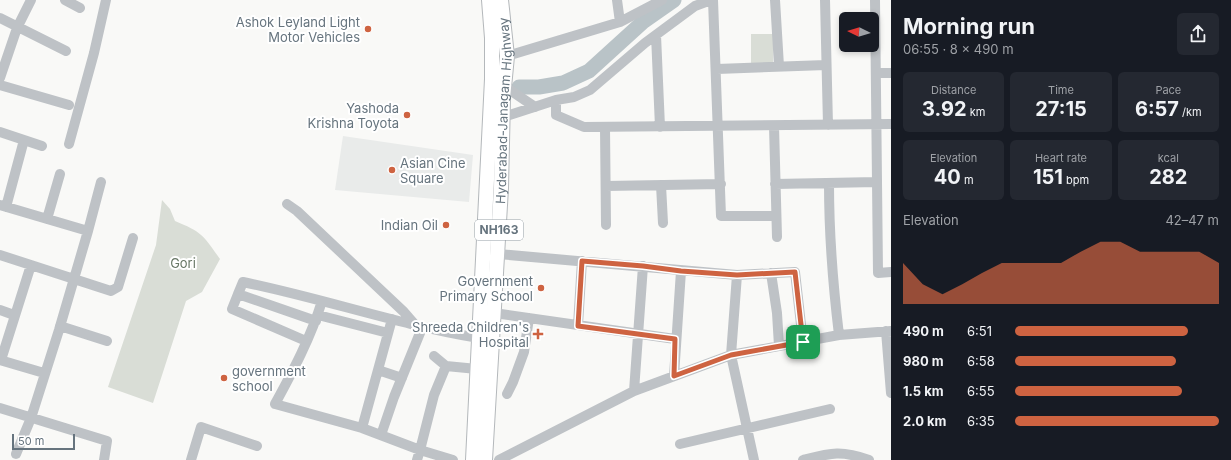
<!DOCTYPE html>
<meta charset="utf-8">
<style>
:root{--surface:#171b24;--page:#242831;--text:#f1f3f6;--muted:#9ea1a6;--accent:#ce6341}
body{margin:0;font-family:Inter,sans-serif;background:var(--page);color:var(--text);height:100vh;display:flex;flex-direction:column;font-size:15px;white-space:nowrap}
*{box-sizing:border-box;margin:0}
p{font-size:13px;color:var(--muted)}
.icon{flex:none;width:22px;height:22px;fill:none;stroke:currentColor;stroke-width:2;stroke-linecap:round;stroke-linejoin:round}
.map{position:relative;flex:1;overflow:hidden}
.details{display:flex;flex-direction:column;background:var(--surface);width:340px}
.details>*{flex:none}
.needle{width:26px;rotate:275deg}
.buttons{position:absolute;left:839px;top:12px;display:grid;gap:8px}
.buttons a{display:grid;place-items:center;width:40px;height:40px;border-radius:6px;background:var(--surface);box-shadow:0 2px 6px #0003;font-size:20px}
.scale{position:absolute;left:12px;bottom:10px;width:63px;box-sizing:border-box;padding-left:4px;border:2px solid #66747e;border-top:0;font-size:11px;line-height:14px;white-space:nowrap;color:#66747e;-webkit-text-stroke:3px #fff;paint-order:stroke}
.pin{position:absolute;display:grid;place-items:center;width:34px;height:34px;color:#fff;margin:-17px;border-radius:8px;box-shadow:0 2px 6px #0006}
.round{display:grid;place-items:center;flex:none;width:42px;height:42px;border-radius:6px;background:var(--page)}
.overview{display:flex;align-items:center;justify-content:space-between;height:68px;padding:0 12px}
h1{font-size:22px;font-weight:700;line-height:30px}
.stats{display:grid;grid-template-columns:repeat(3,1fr);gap:6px;height:68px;padding:4px 12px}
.stats div{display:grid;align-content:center;border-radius:6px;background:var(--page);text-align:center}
.stats b{font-size:20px;font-weight:700}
.stats small{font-size:11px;font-weight:400}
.stats p{font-size:11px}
.chart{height:112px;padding:8px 12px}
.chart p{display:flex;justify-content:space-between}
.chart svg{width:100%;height:72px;margin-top:4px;fill:var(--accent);opacity:.7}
ul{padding:0 12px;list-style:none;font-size:13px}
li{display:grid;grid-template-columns:64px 48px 1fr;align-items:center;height:30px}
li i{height:10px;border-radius:5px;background:var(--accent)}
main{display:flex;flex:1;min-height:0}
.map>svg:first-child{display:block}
</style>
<main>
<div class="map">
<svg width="891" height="460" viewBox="0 0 891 460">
<rect width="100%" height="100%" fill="#f9f9f7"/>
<path fill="#e9ebea" d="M343 136 473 155 469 202 335 190Z"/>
<path fill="#d9ddd6" d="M751 34H773V63H751Z
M162 200 170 209 175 221C202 232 203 235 220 259L202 292 186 301 153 403 108 387 156 245Z"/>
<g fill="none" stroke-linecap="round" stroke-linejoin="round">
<path stroke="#b9c3c7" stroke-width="15" d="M519 87H539L563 83 589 71 644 21 674 0"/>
<defs>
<g id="highway">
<path d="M473 460 492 79V38L489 0"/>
<path id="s1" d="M485 460 501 188 503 98 507 56 501 0"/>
</g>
</defs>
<use href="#highway" stroke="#b4b8bb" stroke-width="16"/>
<path stroke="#bec2c6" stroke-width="10" d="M65 0 80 8
M617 0 620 22
M713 0 721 216H776
M775 0 779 66
M825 0 828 125
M875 0 878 273 891 272
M0 18 66 51
M656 35 660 127
M507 56 620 22 662 0
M717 69 826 65
M876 73H891
M0 78 17 28 31 0
M0 85 69 105
M504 86 535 107
M556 100V115L584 127 891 124
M503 117 556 100 574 97 590 90 645 43 695 6 711 0
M774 126 777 237
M605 128 606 225
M0 132 42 146
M69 144 94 53 106 0
M775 184 877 182
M829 184C829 235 833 285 839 335
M661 185 663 223
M606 186 721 184
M287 204 297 211 404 312 417 327
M0 205 88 231 59 330 31 418 16 454
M6 207 24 140
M47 219 60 174
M88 231 101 182
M498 254 737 275 795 272 803 342
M0 255 111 291 118 287 133 238
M771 273 777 313 779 346
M737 275 731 355 754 460
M238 294 243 282C322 298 399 325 479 338
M322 301C311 337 293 371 275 404L362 428 420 450 417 460
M0 310 14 315
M494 313 675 339
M318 315 388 333
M578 325 582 261
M60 326 107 341
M886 331 891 393
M306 341 232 309 238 294 316 321
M434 356 446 366 434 395 420 450 453 460
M0 360 44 373
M1 360 31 265
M446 366 477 369
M378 370 402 378
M674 376 681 271
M634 391 643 266
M507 394 513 382 524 352 529 318
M0 408 107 441 104 460
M362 428 392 319
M381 435 394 397 422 328
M680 444 830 409
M191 460 201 427 257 446
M499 460 634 391 731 355 839 335 891 331
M803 460C831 453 841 450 869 460"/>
<use href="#highway" stroke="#fff" stroke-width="14"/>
</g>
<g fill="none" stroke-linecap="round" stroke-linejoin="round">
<defs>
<path id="route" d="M582 261 643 266 681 271 737 275 795 272 803 342 731 355 674 376 675 339 578 326Z"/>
</defs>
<use href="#route" stroke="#fff" stroke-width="8"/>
<use href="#route" stroke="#ce6341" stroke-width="5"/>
</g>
<g fill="#ce6341" stroke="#fff" stroke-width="1.5">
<circle cx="368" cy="29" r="4"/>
<circle cx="407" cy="115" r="4"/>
<circle cx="392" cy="170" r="4"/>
<circle cx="446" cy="225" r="4"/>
<circle cx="541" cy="288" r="4"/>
<path d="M536 328h4v4h4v4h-4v4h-4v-4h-4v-4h4z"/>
<circle cx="224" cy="378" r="4"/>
</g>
<g text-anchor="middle" stroke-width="4" stroke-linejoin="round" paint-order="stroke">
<rect fill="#fff" stroke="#949ea5" stroke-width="1" x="475" y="220" width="48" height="20" rx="3"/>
<g font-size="12" font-weight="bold" fill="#66747e">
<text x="499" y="234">NH163</text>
</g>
<g font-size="13" fill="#66747e" stroke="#fff" text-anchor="end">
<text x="360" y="27">Ashok Leyland Light<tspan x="360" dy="15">Motor Vehicles</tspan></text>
<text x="399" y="113">Yashoda<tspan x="399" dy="15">Krishna Toyota</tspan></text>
<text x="400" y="168" text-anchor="start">Asian Cine<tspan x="400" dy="15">Square</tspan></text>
<text x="438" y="230">Indian Oil</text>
<text x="533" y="286">Government<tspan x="533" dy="15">Primary School</tspan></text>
<text x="529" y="332">Shreeda Children's<tspan x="529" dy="15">Hospital</tspan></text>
<text x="232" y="376" text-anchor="start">government<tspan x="232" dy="15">school</tspan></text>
</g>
<g font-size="13" fill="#66747e" stroke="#fff">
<text dy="5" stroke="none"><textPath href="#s1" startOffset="350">Hyderabad-Janagam Highway</textPath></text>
</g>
<g font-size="13" fill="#687766" stroke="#fff">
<text x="183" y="268">Gori</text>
</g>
</g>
</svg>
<div class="buttons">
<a><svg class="needle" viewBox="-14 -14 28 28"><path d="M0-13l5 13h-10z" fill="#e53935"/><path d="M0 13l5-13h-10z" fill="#9ea1a6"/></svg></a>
</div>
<div class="scale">50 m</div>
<div class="pin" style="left:803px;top:342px;background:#1e9e55"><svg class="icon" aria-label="arrive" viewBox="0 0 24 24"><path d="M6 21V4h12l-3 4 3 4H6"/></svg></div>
</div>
<section class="details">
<div class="overview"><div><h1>Morning run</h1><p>06:55 · 8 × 490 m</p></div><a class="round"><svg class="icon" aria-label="share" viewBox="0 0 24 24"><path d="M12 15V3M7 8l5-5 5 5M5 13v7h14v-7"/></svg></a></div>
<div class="stats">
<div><p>Distance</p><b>3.92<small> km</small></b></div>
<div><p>Time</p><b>27:15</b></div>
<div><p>Pace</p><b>6:57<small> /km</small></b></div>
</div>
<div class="stats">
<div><p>Elevation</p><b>40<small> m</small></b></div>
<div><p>Heart rate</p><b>151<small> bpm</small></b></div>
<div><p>kcal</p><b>282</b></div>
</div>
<div class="chart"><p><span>Elevation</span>42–47 m</p>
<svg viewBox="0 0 160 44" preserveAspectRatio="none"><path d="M0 44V19L10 32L20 38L30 32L40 25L50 19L60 19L70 19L80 19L90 12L100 6L110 6L120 12L130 12L140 12L150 12L160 19V44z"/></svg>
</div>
<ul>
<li><b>490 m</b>6:51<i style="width:85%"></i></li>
<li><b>980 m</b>6:58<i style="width:79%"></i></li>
<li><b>1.5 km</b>6:55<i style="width:82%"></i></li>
<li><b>2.0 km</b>6:35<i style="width:100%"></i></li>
</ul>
</section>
</main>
